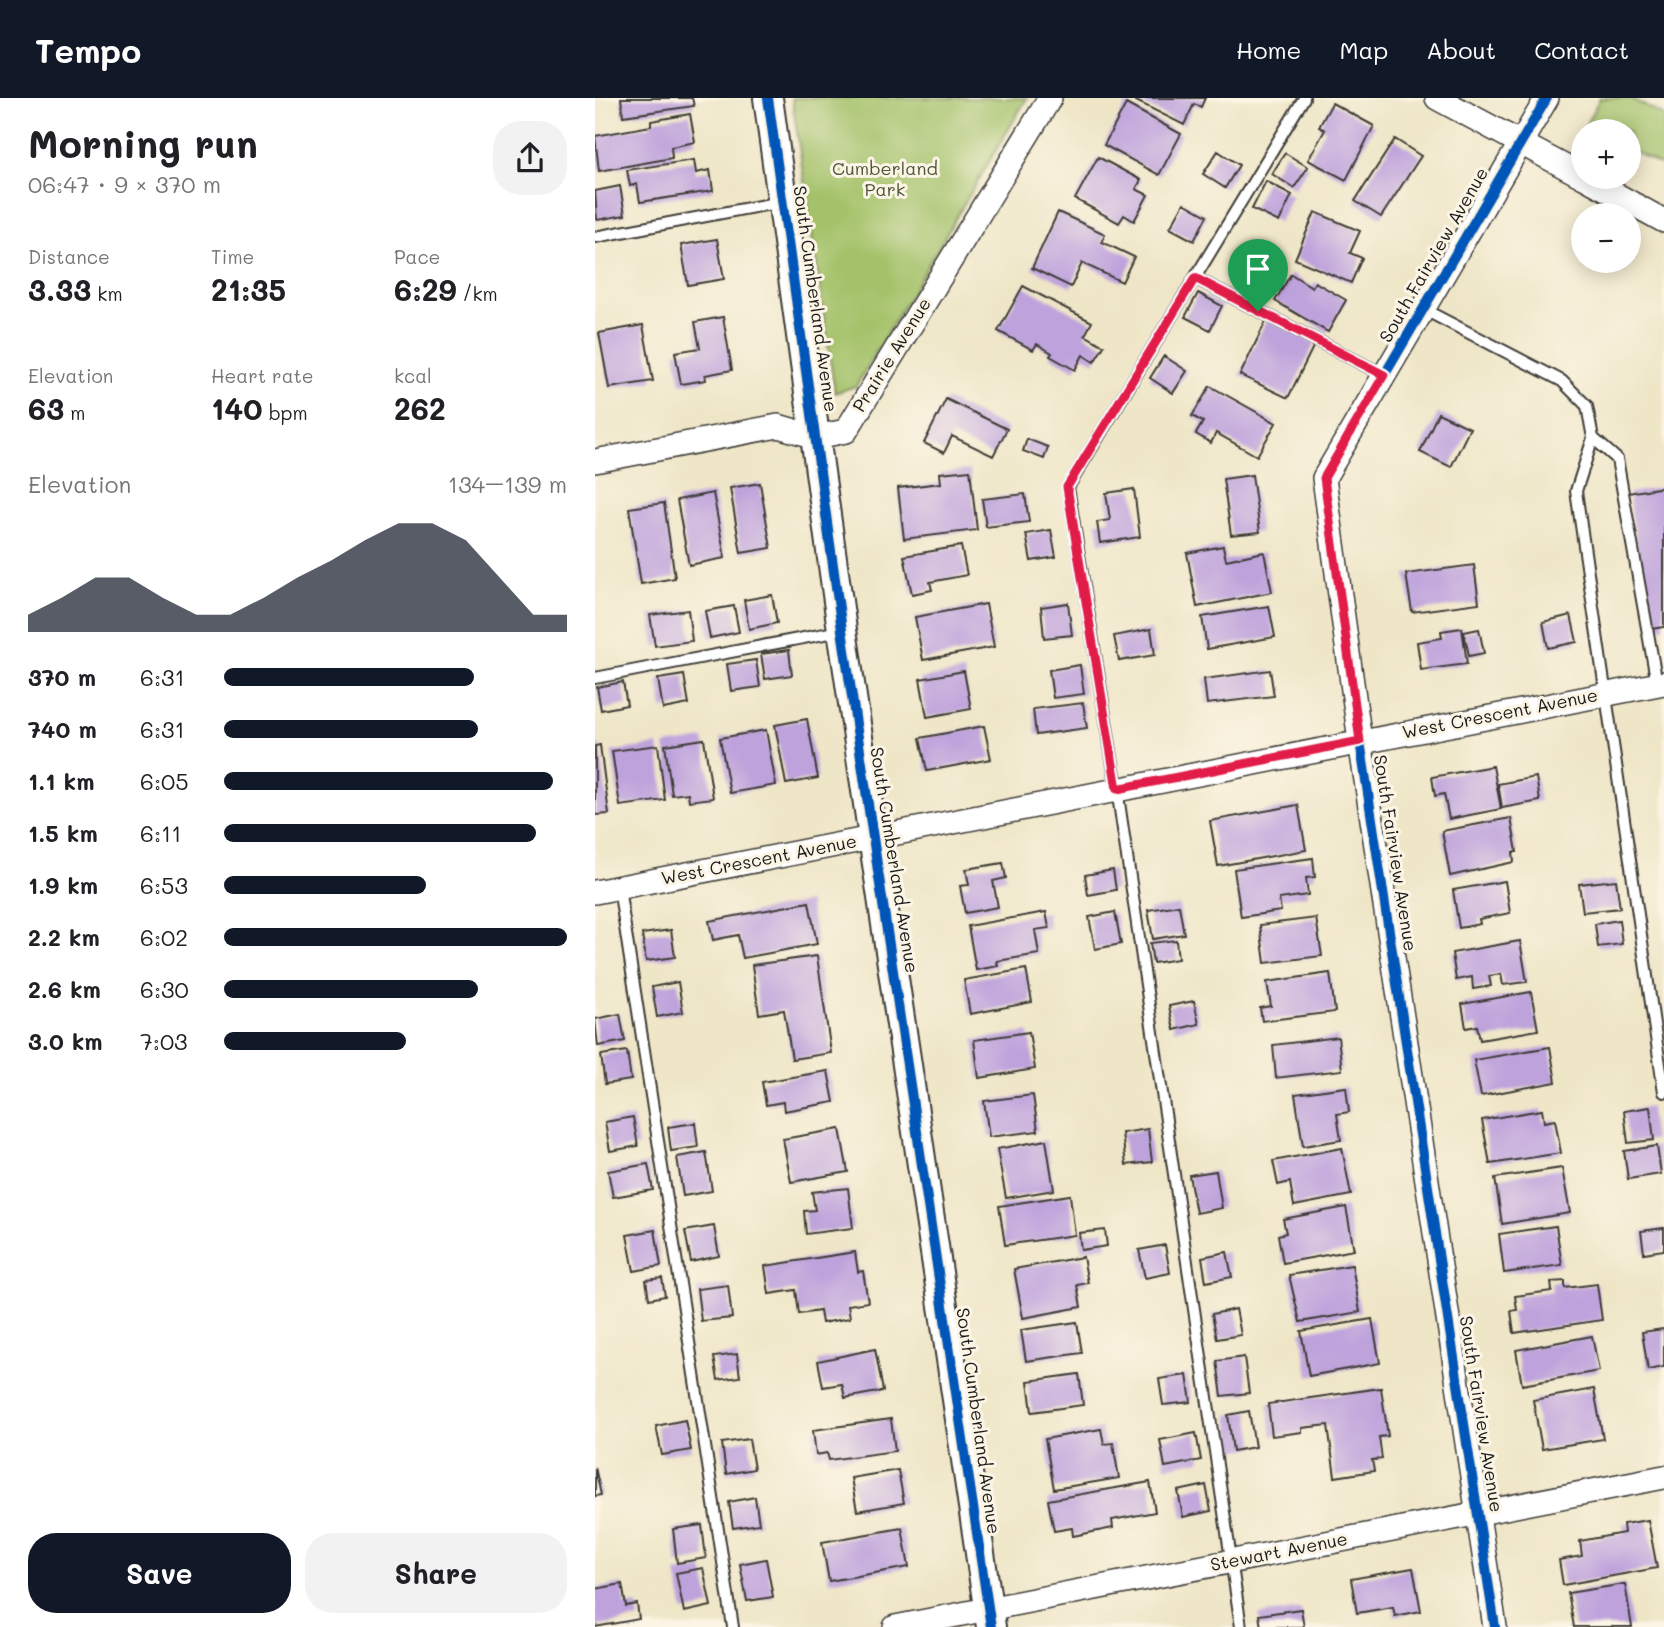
<!DOCTYPE html>
<meta charset="utf-8">
<style>
:root{--surface:#fff;--page:#f2f2f2;--text:#202124;--muted:#757577;--accent:#111827}
body{margin:0;font-family:Mali,sans-serif;background:var(--page);color:var(--text);height:100vh;display:flex;flex-direction:column;font-size:26px;white-space:nowrap}
*{box-sizing:border-box;margin:0}
p{font-size:23px;color:var(--muted)}
.icon{flex:none;width:38px;height:38px;fill:none;stroke:currentColor;stroke-width:2;stroke-linecap:round;stroke-linejoin:round}
.map{position:relative;flex:1;overflow:hidden}
.details{display:flex;flex-direction:column;background:var(--surface);width:595px}
.details>*{flex:none}
.controls{position:absolute;left:976px;top:21px;display:grid;gap:14px}
.controls a{display:grid;place-items:center;width:70px;height:70px;border-radius:50%;background:var(--surface);box-shadow:0 4px 18px #0003;font-size:35px}
.pin{position:absolute;display:grid;place-items:center;width:60px;height:60px;color:#fff;margin:-72px -30px;border-radius:50% 50% 50% 0;rotate:-45deg;box-shadow:0 0 7px #0007}
.pin .icon{rotate:45deg}
.round{display:grid;place-items:center;flex:none;width:74px;height:74px;border-radius:28px;background:var(--page)}
.summary{display:flex;align-items:center;justify-content:space-between;height:119px;padding:0 28px}
h1{font-size:38px;font-weight:800;line-height:52px}
.stats{display:grid;grid-template-columns:repeat(3,1fr);gap:10px;height:119px;padding:7px 28px}
.stats div{display:grid;align-content:center}
.stats b{font-size:30px;font-weight:800}
.stats small{font-size:19px;font-weight:400}
.stats p{font-size:19px}
.chart{height:196px;padding:14px 28px}
.chart p{display:flex;justify-content:space-between}
.chart svg{width:100%;height:126px;margin-top:7px;fill:var(--accent);opacity:.7}
.button{display:flex;gap:14px;margin-top:auto;padding:14px 28px}
.button a{flex:1;height:80px;border-radius:28px;background:var(--accent);color:#fff;font-size:28px;font-weight:800;line-height:80px;text-align:center}
.button a+a{background:var(--page);color:var(--text)}
ul{padding:0 28px;list-style:none;font-size:23px}
li{display:grid;grid-template-columns:112px 84px 1fr;align-items:center;height:52px}
li i{height:18px;border-radius:9px;background:var(--accent)}
header{display:flex;align-items:center;gap:42px;box-sizing:border-box;height:98px;padding:0 35px;background:var(--accent);color:#fff}
header strong{font-size:33px}
nav{display:flex;gap:38px;margin-inline-start:auto;font-size:24px}
main{display:flex;flex:1;min-height:0}
.map>svg:first-child{display:block}
</style>
<header>
<strong>Tempo</strong>
<nav><a>Home</a><a>Map</a><a>About</a><a>Contact</a></nav>
</header>
<main>
<section class="details">
<div class="summary"><div><h1>Morning run</h1><p>06:47 · 9 × 370 m</p></div><a class="round"><svg class="icon" aria-label="share" viewBox="0 0 24 24"><path d="M12 15V3M7 8l5-5 5 5M5 13v7h14v-7"/></svg></a></div>
<div class="stats">
<div><p>Distance</p><b>3.33<small> km</small></b></div>
<div><p>Time</p><b>21:35</b></div>
<div><p>Pace</p><b>6:29<small> /km</small></b></div>
</div>
<div class="stats">
<div><p>Elevation</p><b>63<small> m</small></b></div>
<div><p>Heart rate</p><b>140<small> bpm</small></b></div>
<div><p>kcal</p><b>262</b></div>
</div>
<div class="chart"><p><span>Elevation</span>134–139 m</p>
<svg viewBox="0 0 160 44" preserveAspectRatio="none"><path d="M0 44V38L10 32L20 25L30 25L40 32L50 38L60 38L70 32L80 25L90 19L100 12L110 6L120 6L130 12L140 25L150 38L160 38V44z"/></svg>
</div>
<ul>
<li><b>370 m</b>6:31<i style="width:73%"></i></li>
<li><b>740 m</b>6:31<i style="width:74%"></i></li>
<li><b>1.1 km</b>6:05<i style="width:96%"></i></li>
<li><b>1.5 km</b>6:11<i style="width:91%"></i></li>
<li><b>1.9 km</b>6:53<i style="width:59%"></i></li>
<li><b>2.2 km</b>6:02<i style="width:100%"></i></li>
<li><b>2.6 km</b>6:30<i style="width:74%"></i></li>
<li><b>3.0 km</b>7:03<i style="width:53%"></i></li>
</ul>
<div class="button"><a>Save</a><a>Share</a></div>
</section>
<div class="map">
<svg width="1069" height="1529" viewBox="0 0 1069 1529">
<rect width="100%" height="100%" fill="#fcf5e5"/>
<filter id="ink" filterUnits="userSpaceOnUse"><feTurbulence type="fractalNoise" baseFrequency=".0143" numOctaves="2"/><feDisplacementMap in="SourceGraphic" scale="14" xChannelSelector="R" yChannelSelector="G"/><feConvolveMatrix kernelMatrix="1 2 1 2 8 2 1 2 1" color-interpolation-filters="sRGB"/></filter>
<filter id="wash" filterUnits="userSpaceOnUse"><feTurbulence type="fractalNoise" baseFrequency=".00686" numOctaves="4" result="noise"/><feDisplacementMap in="SourceGraphic" scale="28" xChannelSelector="R" yChannelSelector="G"/><feGaussianBlur stdDeviation="1.57" result="paint"/><feColorMatrix in="noise" values="0 0 0 0 0 0 0 0 0 0 0 0 0 0 0 0 0 1.4 0 .05"/><feComposite in="paint" operator="in"/></filter>
<g filter="url(#wash)">
<rect width="100%" height="100%" fill="#efe6c8"/>
<path fill="#a4c26a" stroke="#606f43" stroke-width="2" d="M197 0H432L261 288 240 295Z
M1005 0H1035L1069 18V69L1034 51V33H1000L990 28Z"/>
<g id="blocks">
<path fill="#bea2dc" d="M26 0H97L99 8 28 18Z
M542 0H610L606 9 599 6 589 27 541 3Z
M737 5 779 28 751 82 713 62 730 32 724 29Z
M531 6 586 36 564 77 509 47Z
M95 16 100 44 76 49 77 60 4 73 0 38 56 28V23Z
M800 41 826 58 786 119 760 103Z
M623 53 644 67 630 90 608 76Z
M690 55 713 69 699 90 677 76Z
M503 59 546 82 541 91 553 97 539 123 529 117 524 125 480 101Z
M99 62 101 75 115 72 118 93 45 104 42 86 35 88 32 72Z
M671 83 697 97 684 124 657 111Z
M25 88 30 117 2 122 0 93Z
M589 105 612 118 599 143 575 130Z
M463 114 510 136 507 144 539 159 527 184 487 165 476 189 437 170Z
M720 114 765 133 755 155 767 160 756 185 700 161Z
M122 141 129 181 93 187 86 147Z
M696 176 717 189 720 184 751 202 733 234 680 203Z
M428 188 497 224 490 237 509 248 499 264 488 257 480 272 455 258 457 255 442 246 438 252 403 233Z
M603 195 627 208 615 232 590 219Z
M128 219 137 272 110 277 111 282 86 286 80 254 105 250 100 224Z
M672 221 720 245 693 300 645 277Z
M48 227 58 283 14 290 4 235Z
M569 258 592 273 578 295 555 280Z
M615 288 681 325 662 358 621 335 616 345 601 336 608 324 597 318Z
M351 301 412 331 398 358 357 338 349 355 329 345Z
M843 315 875 330 856 369 825 354Z
M432 341 453 349 449 361 428 353Z
M375 372 382 432 309 441 303 390 346 385 345 375Z
M657 377 665 434 636 437 628 381Z
M165 385 176 450 146 455 135 390Z
M1069 389V529L1056 531 1033 395Z
M539 391 545 439 505 445 502 424 515 422 511 395Z
M118 395 130 460 94 467 82 402Z
M430 396 434 424 391 429 387 401Z
M69 405 80 480 46 486 34 410Z
M456 432 461 459 436 463 431 436Z
M366 448 372 477 335 484 337 492 317 496 309 458Z
M628 448 631 462 669 454 677 494 602 509 592 455Z
M879 467 884 505 817 514 811 476Z
M177 497 182 525 154 531 149 502Z
M473 505 477 537 449 540 446 509Z
M391 506 399 549 328 562 320 519Z
M139 508 144 534 115 540 110 513Z
M674 508 680 539 612 551 607 519Z
M93 512 97 543 60 548 55 517Z
M976 517 982 544 953 550 948 524Z
M867 530 872 566 826 572 822 544 847 540 846 533Z
M556 531 560 557 524 563 519 538Z
M884 531 889 555 874 558 869 534Z
M194 552 197 577 170 581 166 556Z
M161 562 165 589 136 593 132 566Z
M485 567 489 596 458 600 454 572Z
M675 572 679 598 612 606 609 581Z
M369 573 376 611 332 619 325 581Z
M89 577 94 606 68 611 63 581Z
M28 584 32 607 6 612 2 589Z
M488 605 492 630 441 637 438 611Z
M212 621 223 680 191 686 180 627Z
M389 628 396 661 332 673 325 640Z
M171 632 181 687 135 695 125 640Z
M109 641 118 700 94 703 93 695 77 697 70 647Z
M5 647 14 716 0 717V648Z
M63 647 70 702 25 708 17 653Z
M898 668 906 711 854 721 849 696 840 698 837 679Z
M941 679 945 703 907 710 903 686Z
M703 707 711 752 623 768 615 723Z
M916 720 922 754H918L919 764 855 778 847 733Z
M718 760 720 779 711 780 713 797 684 801 686 813 646 819 639 771Z
M408 765 411 780 398 783 403 809 370 815 365 788 374 787 371 771Z
M518 772 521 792 493 797 490 777Z
M1021 782 1025 810 988 814 984 786Z
M910 783 915 815 884 821 885 826 864 830 858 792Z
M214 804 222 846 148 860 143 837 118 842 114 823Z
M584 807 589 836 558 841 553 812Z
M451 814 454 830 440 832 444 856 402 863 403 868 381 872 373 828Z
M520 814 526 846 500 851 494 819Z
M721 820 727 858 670 865 665 827Z
M1024 822 1027 846 1003 849 1000 826Z
M76 832 80 859 51 863 47 836Z
M581 842 583 861 558 865 555 845Z
M925 843 932 884 908 887 906 876 894 878 896 888 878 891 877 879 861 882 857 855Z
M222 858 236 955 197 961 189 912 164 916 157 867Z
M431 871 437 904 375 916 369 882Z
M735 875 740 914 667 923 665 910 676 908 672 884Z
M83 884 88 914 62 919 57 889Z
M936 894 943 932 885 942 882 928 871 930 867 906Z
M599 903 604 926 579 932 574 908Z
M25 916 30 943 3 948 0 921Z
M434 934 440 971 384 980 379 942Z
M743 939 747 972 681 980 678 947Z
M955 949 961 984 886 998 879 962Z
M32 953 36 982 10 986 6 957Z
M233 973 239 1004 189 1013 188 1004 171 1007 167 984Z
M751 989 754 1014 742 1016 746 1042 708 1048 700 996Z
M438 997 443 1033 394 1039 389 1003Z
M1055 1009 1059 1042 1033 1045 1029 1013Z
M947 1012 949 1024 960 1022 966 1055 895 1066 887 1022Z
M38 1019 43 1048 15 1053 10 1024Z
M100 1025 103 1049 76 1053 73 1029Z
M245 1031 253 1074 196 1084 188 1041Z
M553 1031 557 1064 531 1067 527 1035Z
M451 1042 459 1092 411 1100 402 1051Z
M1062 1048 1066 1076 1033 1081 1029 1053Z
M747 1050 756 1097 699 1108 695 1084 683 1087 678 1063Z
M111 1054 117 1093 88 1098 82 1059Z
M53 1066 58 1092 18 1099 13 1073Z
M967 1070 975 1115 907 1126 900 1080Z
M621 1073 627 1110 601 1115 594 1077Z
M253 1090 258 1130 211 1136 209 1113 220 1112 217 1094Z
M475 1097 480 1137 410 1147 404 1108Z
M751 1109 759 1152 688 1165 683 1137 691 1135 688 1121Z
M119 1128 124 1158 96 1164 90 1133Z
M961 1128 967 1167 909 1175 904 1136Z
M1069 1130V1152L1049 1155 1046 1133Z
M60 1132 66 1168 39 1173 32 1137Z
M510 1132 512 1148 486 1152 484 1135Z
M570 1147 575 1175 550 1180 544 1152Z
M260 1154 263 1174 268 1173 273 1204 253 1207 255 1220 227 1225 225 1213 204 1216 201 1192 174 1196 170 1168Z
M632 1154 637 1179 611 1184 607 1159Z
M488 1159 493 1185 482 1187 486 1209 428 1220 419 1171Z
M757 1167 765 1214 705 1224 694 1177Z
M67 1180 70 1198 54 1201 51 1182Z
M970 1183V1190L1002 1186 1007 1222 919 1235 916 1213 922 1212 920 1198 957 1193 956 1184Z
M133 1187 137 1220 106 1223 102 1191Z
M641 1211 646 1237 622 1241 617 1216Z
M777 1221 785 1265 714 1278 706 1233Z
M482 1224 487 1255 431 1263 426 1232Z
M1069 1231V1269L1053 1272 1047 1234Z
M997 1238 1004 1273 927 1287 921 1252Z
M280 1251 288 1293 250 1300 247 1286 228 1289 223 1263Z
M142 1256 145 1279 123 1282 119 1259Z
M649 1259 654 1295 627 1298 622 1263Z
M484 1276 488 1307 437 1314 433 1283Z
M592 1277 596 1304 568 1307 564 1281Z
M786 1290 793 1338 784 1339 787 1361 777 1362 779 1373 740 1379 733 1327 707 1330V1334L677 1338 673 1306Z
M999 1291 1008 1341 947 1351 938 1302Z
M654 1313 660 1349 638 1353 633 1317Z
M296 1321 300 1353 234 1362 232 1355 221 1357 218 1332Z
M90 1322 96 1352 67 1357 61 1328Z
M506 1331 509 1346 518 1345 524 1380 459 1391 450 1341Z
M601 1335 606 1362 570 1369 565 1342Z
M154 1341 159 1371 131 1376 127 1345Z
M0 1369 6 1397 0 1398Z
M303 1372 309 1405 262 1413 256 1380Z
M555 1384 560 1414 517 1422 518 1430 478 1438 477 1430 459 1433 453 1402Z
M611 1387 616 1413 588 1419 583 1393Z
M160 1399 164 1426 138 1430 134 1404Z
M1053 1422 1062 1470 968 1487 964 1462 987 1458 985 1443 1029 1435 1028 1426Z
M107 1427 111 1460 82 1465 78 1431Z
M307 1430 314 1469 234 1483 227 1444Z
M171 1461 178 1499 152 1503 145 1466Z
M108 1470 116 1508 89 1514 81 1475Z
M818 1470 826 1513 800 1518 798 1509 762 1515 756 1481Z
M27 1486 31 1508 42 1506 44 1521 0 1529V1491Z
M1030 1486 1037 1529H979L973 1495Z
M706 1511 709 1529H666L664 1517Z"/>
</g>
</g>
<g filter="url(#ink)">
<use href="#blocks" fill-opacity="0" stroke="#3c3a36" stroke-width="2"/>
<g fill="none" stroke-linecap="round" stroke-linejoin="round">
<defs>
<path id="service" d="M0 139 186 104
M600 180 789 277
M828 211 967 283 992 308 998 340 981 393 1069 994
M998 340 1022 361 1062 586
M0 580 245 533
M24 790 138 1529
M646 1529 522 691 473 389 709 0"/>
<path id="minor" d="M842 0 989 79
M989 79 1069 123
M0 363 183 328 221 339 251 333 455 0
M0 794 1069 585
M300 1529 1069 1379
M900 1529 765 643 729 380 952 0"/>
<path id="tertiary" d="M173 0 247 532 396 1529"/>
</defs>
<use href="#service" stroke="#3c3a36" stroke-width="14"/>
<use href="#minor" stroke="#3c3a36" stroke-width="26"/>
<use href="#tertiary" stroke="#3c3a36" stroke-width="32"/>
<use href="#service" stroke="#fff" stroke-width="10"/>
<use href="#minor" stroke="#fff" stroke-width="23"/>
<use href="#tertiary" stroke="#fff" stroke-width="28"/>
<defs>
<path id="cycleway" d="M173 0 247 532 396 1529
M900 1529 765 643 729 380 952 0"/>
</defs>
<use href="#cycleway" stroke="#fcf5e5" stroke-width="15"/>
<use href="#cycleway" stroke="#0057b8" stroke-width="10"/>
</g>
</g>
<g fill="none" stroke-linecap="round" stroke-linejoin="round" filter="url(#ink)">
<defs>
<path id="route" d="M600 180 789 277 729 380 765 643 522 691 472 389Z"/>
</defs>
<use href="#route" stroke="#fff" stroke-width="14"/>
<use href="#route" stroke="#e11d48" stroke-width="9"/>
</g>
<g text-anchor="middle" stroke-width="6" stroke-linejoin="round" paint-order="stroke">
<g font-size="18" fill="#4c5637" stroke="#fcf5e5">
<text x="290" y="77">Cumberland<tspan x="290" dy="21">Park</tspan></text>
</g>
<g font-size="18" fill="#1c1c1c" stroke="#fcf5e5">
<text transform="translate(839 157) rotate(-60)" y="6">South Fairview Avenue</text>
<text transform="translate(220 201) rotate(82)" y="6">South Cumberland Avenue</text>
<text transform="translate(297 257) rotate(-58)" y="6">Prairie Avenue</text>
<text transform="translate(905 616) rotate(-11)" y="6">West Crescent Avenue</text>
<text transform="translate(800 755) rotate(81)" y="6">South Fairview Avenue</text>
<text transform="translate(164 762) rotate(-11)" y="6">West Crescent Avenue</text>
<text transform="translate(299 762) rotate(81)" y="6">South Cumberland Avenue</text>
<text transform="translate(886 1316) rotate(81)" y="6">South Fairview Avenue</text>
<text transform="translate(383 1323) rotate(82)" y="6">South Cumberland Avenue</text>
<text transform="translate(684 1454) rotate(-11)" y="6">Stewart Avenue</text>
</g>
</g>
</svg>
<div class="controls">
<a>+</a>
<a>−</a>
</div>
<div class="pin" style="left:663px;top:213px;background:#1e9e55"><svg class="icon" aria-label="arrive" viewBox="0 0 24 24"><path d="M6 21V4h12l-3 4 3 4H6"/></svg></div>
</div>
</main>
